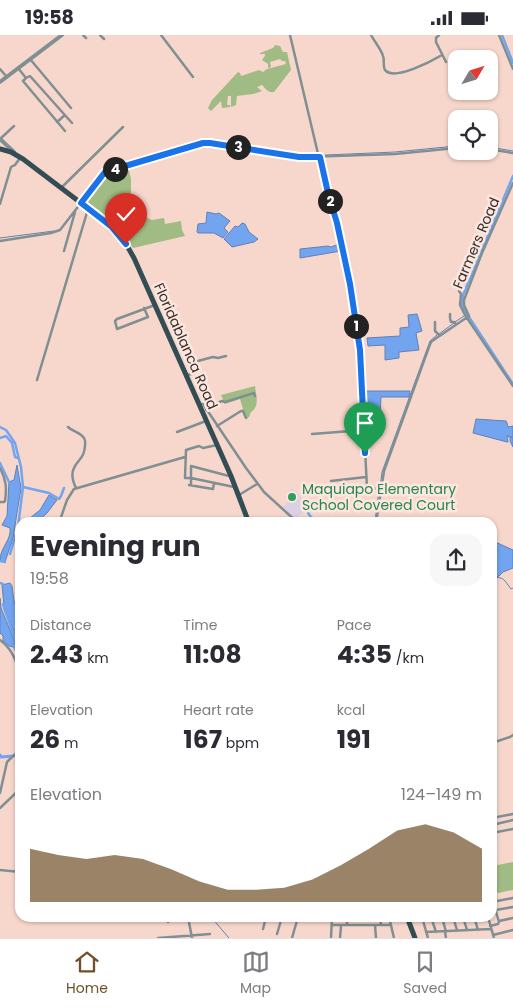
<!DOCTYPE html>
<meta charset="utf-8">
<style>
:root{--surface:#fff;--page:#f7f7f7;--text:#2b2b33;--muted:#7c7c81;--line:#e1e1e2;--accent:#714f27}
body{margin:0;font-family:Poppins,sans-serif;background:var(--page);color:var(--text);height:100vh;display:flex;flex-direction:column;font-size:19px;white-space:nowrap}
*{box-sizing:border-box;margin:0}
p{font-size:16px;color:var(--muted)}
.icon{flex:none;width:28px;height:28px;fill:none;stroke:currentColor;stroke-width:2;stroke-linecap:round;stroke-linejoin:round}
.map{position:relative;flex:1;overflow:hidden}
.side{position:absolute;left:15px;top:482px;width:482px;height:405px;display:flex;flex-direction:column;background:var(--surface);border-radius:15px;box-shadow:0 1px 4px #0004}
.side>*{flex:none}
.needle{width:32px;rotate:52deg}
.controls{position:absolute;left:448px;top:15px;display:grid;gap:10px}
.controls a{display:grid;place-items:center;width:50px;height:50px;border-radius:10px;background:var(--surface);box-shadow:0 1px 4px #0004;font-size:25px}
.pin{position:absolute;display:grid;place-items:center;width:42px;height:42px;color:#fff;margin:-51px -21px;border-radius:50% 50% 50% 0;rotate:-45deg;box-shadow:0 0 5px #0007}
.pin .icon{rotate:45deg}
.km{position:absolute;width:25px;height:25px;margin:-12px;border-radius:50%;background:#222;color:#fff;font-size:14px;line-height:25px;text-align:center}
.round{display:grid;place-items:center;flex:none;width:52px;height:52px;border-radius:15px;background:var(--page)}
.head{display:flex;align-items:center;justify-content:space-between;height:85px;padding:0 15px}
h1{font-size:28px;font-weight:700;line-height:38px}
.metrics{display:grid;grid-template-columns:repeat(3,1fr);gap:8px;height:85px;padding:5px 15px}
.metrics div{display:grid;align-content:center}
.metrics b{font-size:25px;font-weight:700}
.metrics small{font-size:14px;font-weight:400}
.metrics p{font-size:14px}
.chart{height:140px;padding:10px 15px}
.chart p{display:flex;justify-content:space-between}
.chart svg{width:100%;height:90px;margin-top:5px;fill:var(--accent);opacity:.7}
.status{display:flex;justify-content:space-between;align-items:center;height:35px;padding:0 25px;background:var(--surface);direction:ltr}
.status svg{height:14px;fill:currentColor}
.tabs{display:flex;justify-content:space-around;align-items:center;height:70px;border-top:1px solid var(--line);background:var(--surface);font-size:14px;color:var(--muted)}
.tabs a{display:grid;justify-items:center;gap:2px}
.tabs .active{color:var(--accent)}
.map>svg:first-child{display:block}
</style>
<div class="status"><b>19:58</b><svg viewBox="0 0 49 12"><path d="M0 12V9h3v3zM5 12V6h3v6zM10 12V3h3v9zM15 12V0h3v12zM26 1h20v11H26zM47 4h2v5h-2z"/></svg></div>
<div class="map">
<svg width="513" height="903" viewBox="0 0 513 903">
<rect width="100%" height="100%" fill="#f7d7cb"/>
<path fill="#ddd0e3" d="M292 453 301 462 300 463 307 475 295 484 283 472 289 466 285 462Z"/>
<path fill="#a0bc84" d="M275 10 280 11 283 17H287L291 35 274 57C268 58 266 54 262 50L257 52 262 56 253 59 237 61 236 70 231 72V61H228L227 70H230V72L222 73 221 66 211 76 208 73 212 65 238 37 240 38 241 41 259 35 263 37 267 34 286 29 285 26H282L280 24 270 27 271 32 268 33V29L262 25 265 21V19H260V18L273 13Z
M128 131 131 144V161L133 170 127 171 123 174 127 180 123 181 114 188 83 166 105 138Z
M124 182 127 183 145 182 152 185 164 183 165 189 181 186 182 195 185 201 133 213 124 199 115 190Z
M255 351C256 361 260 371 251 377L249 382 246 384 242 375 243 374 240 364 225 369 221 360Z
M513 827V855L493 859V831Z"/>
<path fill="#72a4ef" stroke="#6281b4" d="M207 177 216 179 219 178 230 186 224 193 228 197 223 203 214 198H198L197 197 198 189 206 188Z
M242 188 245 189 249 197 258 204 254 207 232 212 224 204 235 191 238 192Z
M339 209 341 216 300 223V214L328 211 331 212Z
M417 279 422 296 416 298 419 315 399 317V323L385 325V310L368 311 367 303 400 301V293L409 292 408 280Z
M363 356H410L409 362H381L380 380H363Z
M476 384 506 386 507 388 508 392 513 391V412L510 406V403L512 402H508V400L507 402 508 407H507L473 398Z
M17 430 21 453 13 503 5 527 0 525C0 513 12 504 10 493L2 490 7 481 9 447 14 445Z
M49 460 57 465 47 478 37 487H25L40 475Z
M493 506 513 515V533L503 537 499 541 493 543Z
M10 548 12 551 14 566 20 583V606H17L4 571 2 550Z
M0 563 1 573 15 607 13 612 9 611 3 606V601L0 598Z"/>
<g fill="none" stroke-linecap="round" stroke-linejoin="round">
<path stroke="#6281b4" stroke-width="1" d="M489 112 513 116
M304 121 395 117 456 111
M87 158 100 138 106 133 204 106 266 115
M0 203 54 196
M455 287 464 281
M439 299 454 288
M380 453 382 437 430 306 437 300
M375 486 379 455
M492 543C504 541 504 545 511 554L513 553
M211 882 229 903"/>
<path stroke="#72a4ef" stroke-width="2.5" d="M502 0 513 28
M467 280 462 270 463 260 513 141
M469 282 513 349
M0 392 6 395 15 408 21 432 23 452 18 492 10 519
M0 403 6 401 12 408V407
M12 408 15 422 18 423
M0 428 9 447
M23 452 49 458 59 464 61 461 64 453
M308 478C313 486 315 484 322 488
M0 526 5 527
M0 548 3 549
M3 569 4 573 20 617"/>
<path stroke="#72a4ef" stroke-width="3" d="M14 611 18 619H20
M0 720 1 722 13 721 20 716"/>
<path stroke="#808f93" stroke-width="2.5" d="M83 0 86 3
M100 0 104 4
M161 0 193 42
M290 0 323 140 340 199 350 249 360 315 367 453 381 454
M371 0C374 6 381 14 383 21 385 25 382 33 386 36 396 45 432 26 442 20
M439 0 436 3V7L446 27
M499 0 513 34
M30 24 71 73
M18 33 26 43 23 46 65 96
M0 34 7 42
M26 43 30 41 72 88
M57 87 65 80
M0 104 14 91
M489 114 513 118
M62 152 123 92
M0 169 11 132 15 130 20 123
M0 206 51 198 60 195 105 137 203 108H210L304 122 395 119 456 113
M64 216 75 177
M459 256 461 259 460 270 465 280 513 351
M144 273 148 282 117 294 115 286 117 284 155 270
M450 279V283L451 287H454L456 289
M435 287V296L439 300
M187 340 192 339V337L195 335 194 327 213 322 218 323 226 321
M37 345 88 174
M200 369H203L246 433 264 457 298 488
M206 375 213 370 222 366 225 367 254 358 255 361
M217 391 241 376H243L246 383
M68 392C73 397 80 397 84 403 86 407 85 407 85 411 84 424 78 424 74 433 71 439 73 447 76 453
M177 397 206 386
M312 399 364 395
M217 410 203 413 199 411 186 415 185 443H191L234 452
M0 433C6 444 7 453 5 466L4 467H0
M331 446 366 442
M189 450 213 454 214 448
M191 450V431L229 441
M239 460 257 449
M59 488 67 465 74 454 185 422
M258 488 265 484
M376 488 384 436 429 312 431 307 435 304 469 281 464 270V265L482 218 513 148
M0 605C12 614 16 625 20 639
M492 708 510 702 513 700
M0 758 7 727 13 721 20 719
M0 773 20 754
M492 783 513 779
M492 790 513 785
M492 798 513 794
M0 835 20 837
M492 867 513 863
M496 875 513 872
M168 882V887
M188 882 192 903
M347 882V890H391
M380 882 381 890
M389 882 394 903
M422 882 428 903
M431 882 436 897
M442 882 446 897
M453 882 457 895
M463 882 467 895
M474 882 478 895
M488 882 494 903
M499 886 513 883
M332 890H347
M375 890 376 903
M490 891 498 889 499 887 493 867
M263 894 266 882
M426 897 491 894
M445 897 446 903
M277 899 282 882
M493 900 513 895
M158 903 210 899
M292 903 298 882
M331 903 332 882
M340 903 341 891"/>
<path stroke="#808f93" stroke-width="4" d="M0 47 62 0
M0 104 14 117"/>
<path stroke="#334d54" stroke-width="5" d="M0 114 11 117 23 124 106 187 121 202 126 209 134 223 231 441 249 488
M407 882 415 903"/>
</g>
<g fill="none" stroke-linecap="round" stroke-linejoin="round">
<defs>
<path id="route" d="M126 209 112 192 81 168 105 137 203 108H210L299 122H320L328 158 337 188 350 249 360 315 365 418"/>
</defs>
<use href="#route" stroke="#fff" stroke-width="10"/>
<use href="#route" stroke="#1a73e8" stroke-width="6"/>
</g>
<circle fill="#2e9e5b" stroke="#fbe7e0" stroke-width="2" cx="292" cy="462" r="5"/>
<g text-anchor="middle" stroke-width="5" stroke-linejoin="round" paint-order="stroke">
<g font-size="14" fill="#3c302b" stroke="#fbe7e0">
<text transform="translate(476 208) rotate(-67)" y="5">Farmers Road</text>
<text transform="translate(186 311) rotate(66)" y="5">Floridablanca Road</text>
</g>
<g font-size="14" fill="#27864d" stroke="#fbe7e0" text-anchor="start">
<text x="302" y="459">Maquiapo Elementary<tspan x="302" dy="16">School Covered Court</tspan></text>
</g>
</g>
</svg>
<div class="controls">
<a><svg class="needle" viewBox="-14 -14 28 28"><path d="M0-13l5 13h-10z" fill="#e53935"/><path d="M0 13l5-13h-10z" fill="#7c7c81"/></svg></a>
<a><svg class="icon" aria-label="locate" viewBox="0 0 24 24"><circle cx="12" cy="12" r="6"/><path d="M12 2v4M12 18v4M2 12h4M18 12h4"/></svg></a>
</div>
<div class="pin" style="left:365px;top:418px;background:#1e9e55"><svg class="icon" aria-label="arrive" viewBox="0 0 24 24"><path d="M6 21V4h12l-3 4 3 4H6"/></svg></div>
<div class="pin" style="left:126px;top:209px;background:#d93025"><svg class="icon" aria-label="check" viewBox="0 0 24 24"><path d="M5 12l5 5 9-10"/></svg></div>
<b class="km" style="left:356px;top:291px">1</b>
<b class="km" style="left:330px;top:166px">2</b>
<b class="km" style="left:238px;top:112px">3</b>
<b class="km" style="left:115px;top:134px">4</b>
<section class="side">
<div class="head"><div><h1>Evening run</h1><p>19:58</p></div><a class="round"><svg class="icon" aria-label="share" viewBox="0 0 24 24"><path d="M12 15V3M7 8l5-5 5 5M5 13v7h14v-7"/></svg></a></div>
<div class="metrics">
<div><p>Distance</p><b>2.43<small> km</small></b></div>
<div><p>Time</p><b>11:08</b></div>
<div><p>Pace</p><b>4:35<small> /km</small></b></div>
</div>
<div class="metrics">
<div><p>Elevation</p><b>26<small> m</small></b></div>
<div><p>Heart rate</p><b>167<small> bpm</small></b></div>
<div><p>kcal</p><b>191</b></div>
</div>
<div class="chart"><p><span>Elevation</span>124–149 m</p>
<svg viewBox="0 0 160 44" preserveAspectRatio="none"><path d="M0 44V18L10 21L20 23L30 21L40 23L50 28L60 34L70 38L80 38L90 37L100 33L110 26L120 18L130 9L140 6L150 10L160 18V44z"/></svg>
</div>
</section>
</div>
<nav class="tabs">
<a class="active"><svg class="icon" aria-label="home" viewBox="0 0 24 24"><path d="M3 11l9-7 9 7M6 9v11h12V9"/></svg>Home</a>
<a><svg class="icon" aria-label="map" viewBox="0 0 24 24"><path d="M3 6l6-2 6 2 6-2v14l-6 2-6-2-6 2zM9 4v14M15 6v14"/></svg>Map</a>
<a><svg class="icon" aria-label="saved" viewBox="0 0 24 24"><path d="M7 4h10v16l-5-4-5 4z"/></svg>Saved</a>
</nav>
